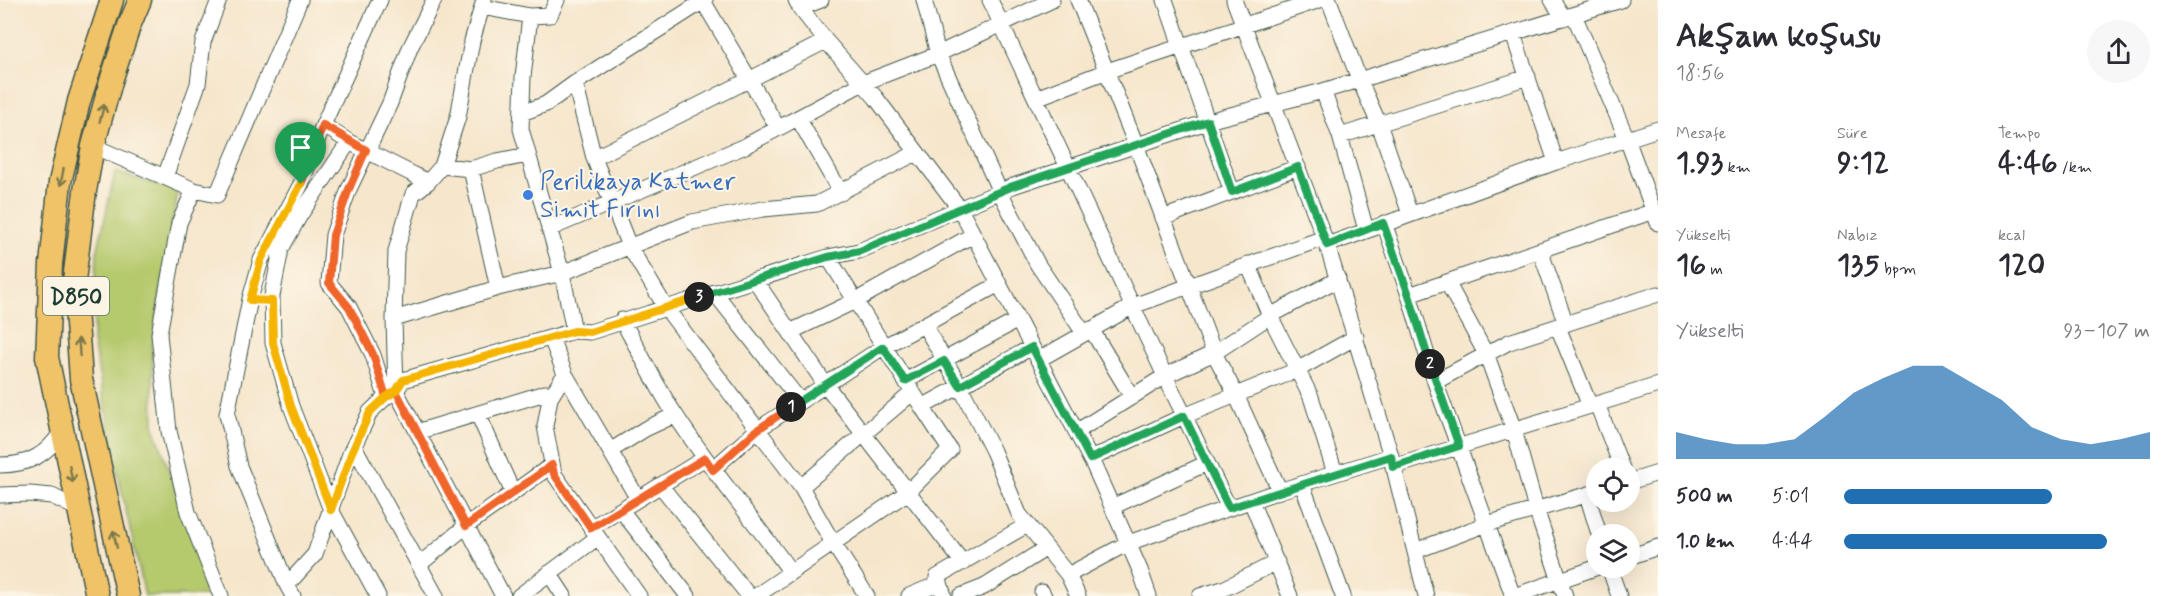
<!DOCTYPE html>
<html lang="tr">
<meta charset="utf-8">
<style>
:root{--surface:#fff;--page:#f7f7f7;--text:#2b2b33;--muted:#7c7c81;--accent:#1f6fb2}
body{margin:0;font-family:Mynerve,sans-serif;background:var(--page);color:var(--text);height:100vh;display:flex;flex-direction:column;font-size:22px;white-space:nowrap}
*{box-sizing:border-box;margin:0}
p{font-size:20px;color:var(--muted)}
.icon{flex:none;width:33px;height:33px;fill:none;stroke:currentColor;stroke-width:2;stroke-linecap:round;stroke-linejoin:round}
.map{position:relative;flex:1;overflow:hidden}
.side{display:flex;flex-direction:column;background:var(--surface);width:510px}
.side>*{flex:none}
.controls{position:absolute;left:1586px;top:458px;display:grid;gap:12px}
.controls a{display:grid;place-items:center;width:54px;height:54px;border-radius:50%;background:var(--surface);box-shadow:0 6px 24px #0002;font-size:30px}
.pin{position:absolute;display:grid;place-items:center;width:51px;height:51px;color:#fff;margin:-62px -26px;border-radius:50% 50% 50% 0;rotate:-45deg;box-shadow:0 0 6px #0007}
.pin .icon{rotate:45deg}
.km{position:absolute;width:30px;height:30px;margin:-15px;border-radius:50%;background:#222;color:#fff;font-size:16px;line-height:30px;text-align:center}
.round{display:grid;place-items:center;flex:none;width:63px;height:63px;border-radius:32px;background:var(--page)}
.overview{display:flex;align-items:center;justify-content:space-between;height:102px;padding:0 18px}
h1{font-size:33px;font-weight:700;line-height:45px}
.figures{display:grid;grid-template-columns:repeat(3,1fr);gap:9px;height:102px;padding:6px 18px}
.figures div{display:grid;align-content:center}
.figures b{font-size:30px;font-weight:700}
.figures small{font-size:16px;font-weight:400}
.figures p{font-size:16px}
.chart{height:168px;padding:12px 18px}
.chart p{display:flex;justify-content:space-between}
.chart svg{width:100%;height:108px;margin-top:6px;fill:var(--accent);opacity:.7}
ul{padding:0 18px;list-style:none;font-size:20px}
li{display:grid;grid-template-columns:96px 72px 1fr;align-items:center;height:45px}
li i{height:15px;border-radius:8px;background:var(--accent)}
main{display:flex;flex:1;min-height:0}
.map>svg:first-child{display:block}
</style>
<main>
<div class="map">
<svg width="1658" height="596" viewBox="0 0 1658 596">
<rect width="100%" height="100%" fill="#fcf5e5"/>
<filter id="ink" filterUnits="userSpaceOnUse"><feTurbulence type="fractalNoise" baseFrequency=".0167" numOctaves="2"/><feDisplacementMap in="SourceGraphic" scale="12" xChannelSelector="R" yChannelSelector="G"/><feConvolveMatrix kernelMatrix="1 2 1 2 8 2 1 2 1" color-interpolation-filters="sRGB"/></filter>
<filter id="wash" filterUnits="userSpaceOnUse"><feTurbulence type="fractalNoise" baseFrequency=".008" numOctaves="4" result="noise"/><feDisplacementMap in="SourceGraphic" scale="24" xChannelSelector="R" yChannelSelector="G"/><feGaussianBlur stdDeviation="1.35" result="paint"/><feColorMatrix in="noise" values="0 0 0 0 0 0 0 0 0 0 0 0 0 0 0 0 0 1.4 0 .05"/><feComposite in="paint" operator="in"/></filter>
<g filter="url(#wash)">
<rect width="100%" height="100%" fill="#f6e6cc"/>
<path fill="#b5c96d" stroke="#6a8350" stroke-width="1.5" d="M115 172 178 191 152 346 154 427 213 596H145L117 470 93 342 97 253Z"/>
</g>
<g filter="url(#ink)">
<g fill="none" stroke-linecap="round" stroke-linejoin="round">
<defs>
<path id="minor" d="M484 0 472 41 458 117 442 166 428 182 413 194 396 251 394 319 396 391 503 596
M705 0 575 83 594 158 629 246 666 308 801 487 833 543 867 596
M796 0 800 8 826 41 876 98 960 209 1094 466 1140 570 1149 596
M924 0 938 54 1000 192 1038 265 1084 333
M990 0 1165 376 1229 508
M1078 0 1136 145 1214 353 1236 395 1280 491
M1165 0 1232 192
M1234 0 1327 245 1391 456 1426 596
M1329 0 1359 79 1379 124 1410 214
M1552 0 1564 18
M703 1 778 128
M482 7 530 16 523 77 521 129 562 273 574 331
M800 8 821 0
M1574 15 1627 139 1658 223
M530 16 550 15 557 0
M1513 34 1556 162
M1323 91 1340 136 1366 230
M1036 98 1107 71 1320 0
M522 113 546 104 575 83
M798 118 841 193
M323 125 349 142 428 182
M1340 136 1528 77
M349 142 300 215 281 249 272 296 273 343 291 406 331 510 378 596
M93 146 194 190 179 223 159 334 169 431 188 512 221 596
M594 158 826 41
M442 166 471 169 497 161 528 155
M471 169 498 288
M165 177 198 84 203 42 219 0
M194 190 217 195 300 0
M1163 218 1298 167
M1384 223 1409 295 1435 382 1513 596
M549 229 745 146 863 83 938 54 1052 0
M1327 245 1556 162 1658 129
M1540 250 1566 324
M828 257 922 407 1032 347
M1248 264 1270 316 1311 397 1335 473
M755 280 825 384 963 563
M1447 282 1487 356 1514 430 1536 509 1565 596
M714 292 800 401
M1409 295 1654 211
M394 319 498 288 562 273 692 222 763 209 817 204 916 153
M622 320C640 352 656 386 676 416 711 470 753 519 790 571
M924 325 960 386 993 451 1019 514 1068 575 1078 596
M1558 327 1590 406
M1091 329 1132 397
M790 332 855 301 973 235
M551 338 565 374 550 398 545 426 554 474 639 596
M1038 360 1133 306 1324 238
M565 374 638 499
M905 381 1018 320
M1435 382 1509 342 1658 294
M386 397 373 355 349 307 329 283 333 235 349 189 390 103 410 48 434 0
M1597 404 1622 468
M478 414 513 493
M417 432 545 393H553
M1076 432 1165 376 1214 353 1270 316 1338 279
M354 446 436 596
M610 451 645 429 675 415
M1090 459 1184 416 1297 370 1356 337
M0 465C29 465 47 455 62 431
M1393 467 1658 385
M713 469 757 430 883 347 999 284
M1629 482 1658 473
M1302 484 1343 596
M660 485 749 596
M801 487 912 393
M0 495 30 494 52 496 78 509
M1587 495 1599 534
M1251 501 1290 596
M1112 507 1207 463
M621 510 688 596
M591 528 705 458
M1415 551 1487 524 1596 492
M1629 557 1658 547
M420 564 466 526 552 465
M1609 567 1619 596
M549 573 564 596
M1068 575 1128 543 1282 490 1391 456
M940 583 937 577 1027 525
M287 585 239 466 227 414 250 299 261 260 301 184 323 125 380 0
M1042 592 1044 596
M293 596 287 585 315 554 350 454 370 412 386 397 396 391 403 380 574 331 590 332 828 257 859 251 1013 186 1219 118 1323 91 1621 0
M519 596 598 537
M756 596 908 492 950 450 922 407
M909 596 940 583 944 596
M961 596 984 587 1045 549
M1200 596 1223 589 1277 562
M1514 596 1598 567"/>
<path id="highway" d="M97 596 47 357 51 264 60 182 79 101 112 0
M128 596 81 379 74 281 85 191 93 146 112 78 129 26 140 0"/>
</defs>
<use href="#minor" stroke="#3f564b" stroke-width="17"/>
<use href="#highway" stroke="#3f564b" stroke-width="25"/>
<use href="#minor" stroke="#fff" stroke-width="15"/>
<use href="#highway" stroke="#f0c369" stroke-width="22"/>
</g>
<defs><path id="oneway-shaft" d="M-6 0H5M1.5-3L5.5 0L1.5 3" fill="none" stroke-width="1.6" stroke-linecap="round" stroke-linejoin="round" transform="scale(1.5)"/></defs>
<g stroke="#7d794c">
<use href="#oneway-shaft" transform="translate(102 113) rotate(-75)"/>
<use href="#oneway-shaft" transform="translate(62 177) rotate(101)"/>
<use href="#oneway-shaft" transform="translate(79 347) rotate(-94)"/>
<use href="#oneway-shaft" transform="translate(71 474) rotate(79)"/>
<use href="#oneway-shaft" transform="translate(115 539) rotate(-102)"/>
</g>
</g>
<g fill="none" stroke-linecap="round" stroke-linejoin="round" filter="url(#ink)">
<defs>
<path id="split-1" d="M301 184 323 125 366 150 349 189 333 235 329 283 349 307 373 354 386 397 396 391 466 526 552 465 554 474 591 528 705 458 713 470 757 430 791 407"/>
<path id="split-2" d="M791 407 883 347 905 381 944 361 960 386 1032 347 1090 459 1184 416 1229 508 1391 456 1393 467 1459 446 1430 364"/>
<path id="split-3" d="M699 297 828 257 860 251 1013 186 1208 121 1232 192 1298 167 1327 245 1383 223 1409 295 1430 364"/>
<path id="split-4" d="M301 184 261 260 250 300 272 301 273 343 291 406 331 510 351 454 370 412 386 397 396 391 403 380 574 331 590 332 699 297"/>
</defs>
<use href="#split-1" stroke="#fff" stroke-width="12"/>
<use href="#split-2" stroke="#fff" stroke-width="12"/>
<use href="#split-3" stroke="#fff" stroke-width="12"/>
<use href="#split-4" stroke="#fff" stroke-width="12"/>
<use href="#split-1" stroke="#f0652b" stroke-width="8"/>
<use href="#split-2" stroke="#22a559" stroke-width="8"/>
<use href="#split-3" stroke="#22a559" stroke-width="8"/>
<use href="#split-4" stroke="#f5b400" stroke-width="8"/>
</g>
<circle fill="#3f7fe0" stroke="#fcf5e5" stroke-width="2" cx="528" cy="195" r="6"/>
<g text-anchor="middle" stroke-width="4.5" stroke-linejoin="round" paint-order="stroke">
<rect fill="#fcf5e5" stroke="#617469" stroke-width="1.5" x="43" y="277" width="66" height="38" rx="4.5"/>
<g font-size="22" font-weight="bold" fill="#1f3d34">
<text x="76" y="304">D850</text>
</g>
<g font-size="24" fill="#366cbe" stroke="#fcf5e5" text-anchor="start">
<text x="540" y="189">Perilikaya Katmer<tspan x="540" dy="28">Simit Fırını</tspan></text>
</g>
</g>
</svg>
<div class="controls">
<a><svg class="icon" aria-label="locate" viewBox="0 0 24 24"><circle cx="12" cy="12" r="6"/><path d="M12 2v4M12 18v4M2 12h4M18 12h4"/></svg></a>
<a><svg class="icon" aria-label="layers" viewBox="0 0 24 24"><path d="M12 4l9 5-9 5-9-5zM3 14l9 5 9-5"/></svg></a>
</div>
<div class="pin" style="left:301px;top:184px;background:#1e9e55"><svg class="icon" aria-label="arrive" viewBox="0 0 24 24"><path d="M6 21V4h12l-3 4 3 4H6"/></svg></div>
<b class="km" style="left:791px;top:407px">1</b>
<b class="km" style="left:1430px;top:364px">2</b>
<b class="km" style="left:699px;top:297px">3</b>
</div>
<section class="side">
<div class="overview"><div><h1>Akşam koşusu</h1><p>18:56</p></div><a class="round"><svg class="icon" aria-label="share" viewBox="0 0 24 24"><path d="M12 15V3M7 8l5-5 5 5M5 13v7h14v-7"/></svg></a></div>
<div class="figures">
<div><p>Mesafe</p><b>1.93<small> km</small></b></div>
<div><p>Süre</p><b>9:12</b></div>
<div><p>Tempo</p><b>4:46<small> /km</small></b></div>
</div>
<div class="figures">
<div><p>Yükselti</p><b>16<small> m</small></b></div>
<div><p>Nabız</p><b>135<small> bpm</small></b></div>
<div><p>kcal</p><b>120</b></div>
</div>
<div class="chart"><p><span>Yükselti</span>93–107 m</p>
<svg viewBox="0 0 160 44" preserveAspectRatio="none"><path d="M0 44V33L10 36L20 38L30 38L40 36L50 27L60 17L70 11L80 6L90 6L100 13L110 20L120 31L130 36L140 38L150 36L160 33V44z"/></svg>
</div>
<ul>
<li><b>500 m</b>5:01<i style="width:68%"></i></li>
<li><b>1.0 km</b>4:44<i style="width:86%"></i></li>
</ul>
</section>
</main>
